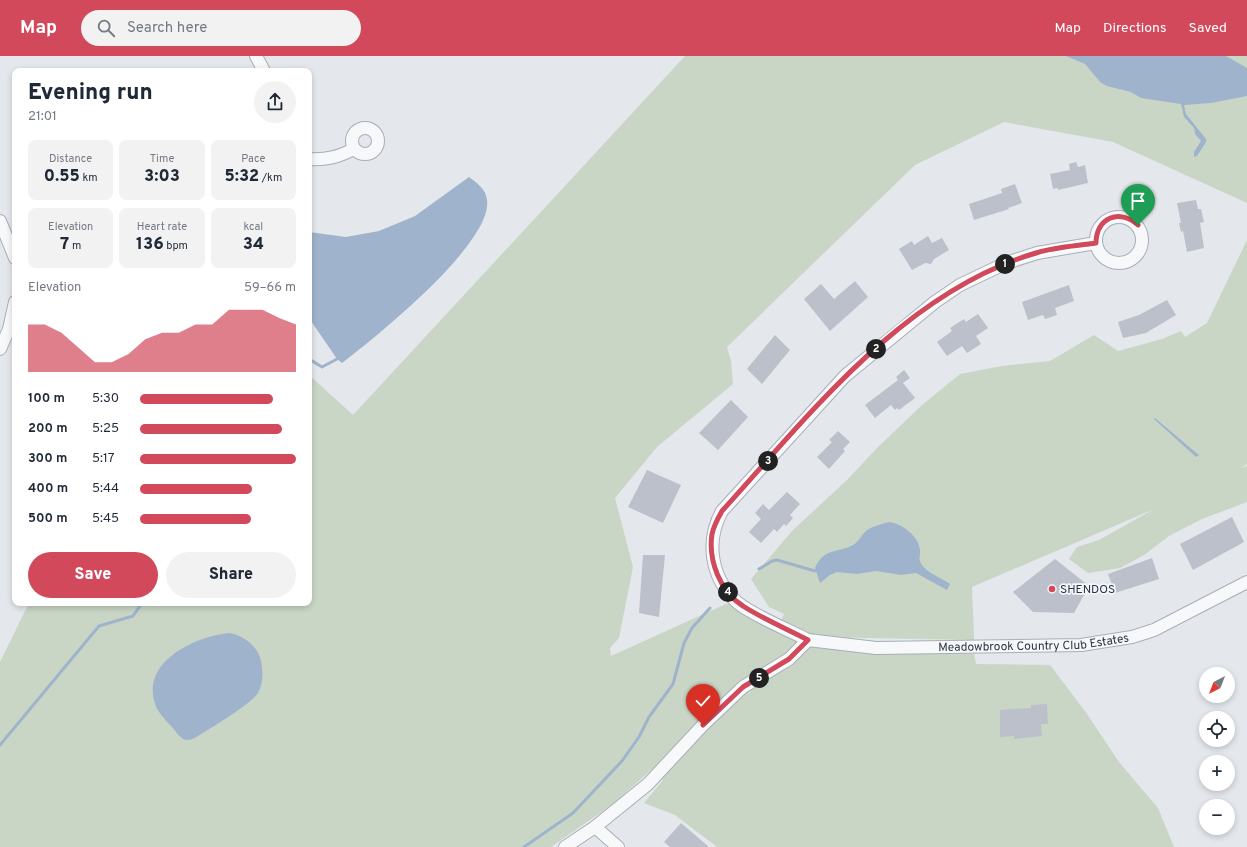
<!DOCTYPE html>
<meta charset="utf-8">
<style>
:root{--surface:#fff;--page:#f2f2f3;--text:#1f2937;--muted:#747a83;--accent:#d1495b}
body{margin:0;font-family:Overpass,sans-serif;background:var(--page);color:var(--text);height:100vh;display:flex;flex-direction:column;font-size:15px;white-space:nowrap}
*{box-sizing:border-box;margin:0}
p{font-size:13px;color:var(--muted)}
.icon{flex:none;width:22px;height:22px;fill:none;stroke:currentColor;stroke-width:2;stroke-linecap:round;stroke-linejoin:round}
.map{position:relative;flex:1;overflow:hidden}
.sheet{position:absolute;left:12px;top:12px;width:300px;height:538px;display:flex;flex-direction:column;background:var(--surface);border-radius:8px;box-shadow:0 2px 6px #0003}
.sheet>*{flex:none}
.needle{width:26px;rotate:222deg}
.controls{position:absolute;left:1199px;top:611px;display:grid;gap:8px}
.controls a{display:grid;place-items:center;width:36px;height:36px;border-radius:50%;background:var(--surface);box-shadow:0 2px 6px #0003;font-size:20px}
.pin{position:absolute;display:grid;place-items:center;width:34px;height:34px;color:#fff;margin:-41px -17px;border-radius:50% 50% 50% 0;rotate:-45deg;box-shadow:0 0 4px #0007}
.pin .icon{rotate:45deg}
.km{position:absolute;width:20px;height:20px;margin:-10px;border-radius:50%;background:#222;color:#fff;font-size:11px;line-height:20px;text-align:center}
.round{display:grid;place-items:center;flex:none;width:42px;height:42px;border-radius:21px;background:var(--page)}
.summary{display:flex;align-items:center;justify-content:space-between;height:68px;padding:0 16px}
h1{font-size:22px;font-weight:800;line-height:30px}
.figures{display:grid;grid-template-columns:repeat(3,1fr);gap:6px;height:68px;padding:4px 16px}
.figures div{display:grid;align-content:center;border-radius:8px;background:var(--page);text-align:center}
.figures b{font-size:17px;font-weight:800}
.figures small{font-size:11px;font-weight:400}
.figures p{font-size:11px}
.chart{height:112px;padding:8px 16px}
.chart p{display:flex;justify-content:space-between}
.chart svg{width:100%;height:72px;margin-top:4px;fill:var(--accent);opacity:.7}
.primary-button{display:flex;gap:8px;margin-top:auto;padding:8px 16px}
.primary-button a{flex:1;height:46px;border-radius:24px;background:var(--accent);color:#fff;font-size:16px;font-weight:800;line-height:46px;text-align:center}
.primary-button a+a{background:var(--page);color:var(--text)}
ul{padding:0 16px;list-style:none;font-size:13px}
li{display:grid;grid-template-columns:64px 48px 1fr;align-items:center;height:30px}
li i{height:10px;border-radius:5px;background:var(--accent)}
header{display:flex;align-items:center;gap:24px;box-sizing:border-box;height:56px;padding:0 20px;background:var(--accent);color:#fff}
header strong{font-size:19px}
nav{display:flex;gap:22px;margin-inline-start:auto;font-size:14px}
.search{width:280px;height:36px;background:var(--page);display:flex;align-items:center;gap:10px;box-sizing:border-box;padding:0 14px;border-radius:22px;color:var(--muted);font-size:15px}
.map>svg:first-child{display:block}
</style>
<header>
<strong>Map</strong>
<div class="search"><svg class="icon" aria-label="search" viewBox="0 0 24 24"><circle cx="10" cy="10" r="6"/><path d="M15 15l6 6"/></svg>Search here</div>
<nav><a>Map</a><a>Directions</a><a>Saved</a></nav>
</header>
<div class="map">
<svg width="1247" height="791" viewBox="0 0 1247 791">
<rect width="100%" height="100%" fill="#e4e7ec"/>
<path fill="#c9d6c5" d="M685 0H1247V147L1113 86 1004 66 915 109 727 291 731 305 733 328 657 391 615 442 633 511 619 582 610 592 611 600 728 547 811 591 974 598 976 608 1050 609 1085 655 1119 706 1158 752 1174 791H717L675 759 644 747 663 724 652 713 613 748 551 791H0V606L29 547H309V319L353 359Z
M1247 184V408L1241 412 1247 410V446L1202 463 1169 480 1144 499 1120 512 1088 517 1069 503 1077 491 1099 484 1154 453 972 531 974 584 811 581 781 565 784 558 769 551 751 523 793 474 847 424 876 393 922 349 960 318 1002 310 1050 305 1094 279 1118 295 1162 283 1181 275 1185 281 1207 267Z"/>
<path fill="#9fb4cc" d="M1066 0H1226L1247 12V40L1211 47 1184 49 1186 58 1206 83V86L1197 100 1194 101V96L1201 85 1195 78 1194 72 1184 61 1181 48 1141 42 1131 36 1107 30 1100 26 1085 8Z
M469 121C477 127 486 133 487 144 493 187 375 282 342 307L337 303 309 262V176L346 181 379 175 415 160Z
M1155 362 1194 395 1199 399 1196 401 1154 363Z
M889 466C901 467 919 480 920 494 921 500 917 502 922 509 927 517 942 522 950 528L947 534 916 517 901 519 876 515 857 518 837 516 830 519 820 527 815 512C824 491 839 497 853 489 859 485 861 480 866 475 872 470 882 468 889 466Z
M230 577C243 580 255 588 260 601 263 611 264 627 258 637 249 650 210 672 195 682 182 688 179 679 171 670 165 663 158 657 155 648 141 605 196 580 230 577Z"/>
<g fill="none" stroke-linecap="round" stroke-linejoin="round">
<path stroke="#9fb4cc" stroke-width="3" d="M309 303 322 311 337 303
M759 513 772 505 777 504 815 515
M0 689 99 570 133 560 142 547
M524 791 573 757 622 705 639 681 649 661 673 628 684 587 692 572 710 552"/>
</g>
<path fill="#bbc0ca" d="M1076 106 1078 111 1085 109 1088 127 1058 134V132L1053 133 1050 118 1070 114 1069 108Z
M1015 128 1022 147 1008 152 1009 153 974 164 969 148 1002 137 1001 133Z
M1196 144 1198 153H1201L1204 166 1200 167 1204 192 1187 196 1183 175 1181 176 1179 167H1181L1177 147Z
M928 180 932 187 942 182 949 194 934 203 931 208 925 207 912 214 899 193 912 185 914 189Z
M855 225 868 241 830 275 804 243 821 228 834 243Z
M1069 229 1074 245 1055 252 1057 259 1045 263 1043 259 1028 264 1022 246Z
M1167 244 1176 259 1146 277 1123 282 1118 266 1139 259Z
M978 258 988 272 976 280 981 288 967 297 962 290 947 300 937 286 952 275 950 272 964 263 966 266Z
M775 279 790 294 762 328 747 313Z
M904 314 910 322 903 327 915 342 899 354 897 352 895 354 891 349 875 362 865 349 898 324 896 321Z
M731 344 748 361 718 394 699 377Z
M838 375 850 386 843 393 845 395 829 413 817 401 832 386 829 384Z
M647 414 681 429 663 467 628 451Z
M787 436 800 448 790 459 793 462 786 470 784 468 777 476 774 473 761 487 749 476 761 463 755 457 763 448 769 454Z
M1232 461 1244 486 1193 514 1180 488Z
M643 499H665L659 561 639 557Z
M1152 502 1159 523 1115 537 1108 518Z
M1055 503 1089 530 1074 557 1033 556 1013 536Z
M1047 648 1048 668H1041L1042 680 1014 683V680L1000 681V654L1031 652V649Z
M681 767 709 791H670L664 786Z"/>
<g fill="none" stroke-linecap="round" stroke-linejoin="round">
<defs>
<g id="street">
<path d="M256 0 264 15"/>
<circle cx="365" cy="85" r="13"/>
<path d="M309 103C327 104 338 101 354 93"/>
<circle cx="1119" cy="184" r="23"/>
<path d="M0 165 15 202"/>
<path d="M0 293 9 273 15 246"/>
<path d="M808 584C789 574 754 560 738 547 711 523 705 486 722 455L845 320 935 246 960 229 1006 207 1037 197 1096 187"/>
<path d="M595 771 618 791"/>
<path id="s1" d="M565 791 595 771 648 728 703 669 743 631 789 603 808 584 876 592 1081 589 1132 581 1154 574 1247 526"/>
</g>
</defs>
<use href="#street" stroke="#a9aeb7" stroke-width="14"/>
<use href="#street" stroke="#f7f8fa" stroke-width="12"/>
</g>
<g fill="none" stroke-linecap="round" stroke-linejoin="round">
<defs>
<path id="route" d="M703 669 743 631 789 603 808 584C787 573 763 563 743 550 720 536 708 504 712 478 714 469 718 462 722 455 810 358 905 235 1036 197 1055 191 1076 190 1096 187 1096 162 1119 152 1138 169"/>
</defs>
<use href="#route" stroke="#fff" stroke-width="8"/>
<use href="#route" stroke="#d1495b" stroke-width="5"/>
</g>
<circle fill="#d1495b" stroke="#f4f6f9" stroke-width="1.5" cx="1052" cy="533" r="4"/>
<g text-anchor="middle" stroke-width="3.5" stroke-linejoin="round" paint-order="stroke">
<g font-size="12" fill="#2b3445" stroke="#f4f6f9" text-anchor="start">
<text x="1060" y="537">SHENDOS</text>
</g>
<g font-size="12" fill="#2b3445" stroke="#f4f6f9">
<text dy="4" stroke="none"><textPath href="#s1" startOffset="547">Meadowbrook Country Club Estates</textPath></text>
</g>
</g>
</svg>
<div class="controls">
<a><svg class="needle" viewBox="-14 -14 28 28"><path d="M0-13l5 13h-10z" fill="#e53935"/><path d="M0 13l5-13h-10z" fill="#747a83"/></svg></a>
<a><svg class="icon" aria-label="locate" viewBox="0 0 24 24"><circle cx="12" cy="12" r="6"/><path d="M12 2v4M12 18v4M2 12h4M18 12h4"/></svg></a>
<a>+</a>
<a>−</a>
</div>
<div class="pin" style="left:1138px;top:169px;background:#1e9e55"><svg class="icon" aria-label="arrive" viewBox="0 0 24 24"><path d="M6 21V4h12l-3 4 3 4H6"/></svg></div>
<div class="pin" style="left:703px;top:669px;background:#d93025"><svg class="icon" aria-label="check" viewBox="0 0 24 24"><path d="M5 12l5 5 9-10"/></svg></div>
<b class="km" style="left:1005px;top:208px">1</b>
<b class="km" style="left:876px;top:293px">2</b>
<b class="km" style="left:768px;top:405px">3</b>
<b class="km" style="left:728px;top:536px">4</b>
<b class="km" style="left:759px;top:622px">5</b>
<section class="sheet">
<div class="summary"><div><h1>Evening run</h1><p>21:01</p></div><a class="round"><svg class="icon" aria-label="share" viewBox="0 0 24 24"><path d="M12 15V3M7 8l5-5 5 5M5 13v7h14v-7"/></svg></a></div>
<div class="figures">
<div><p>Distance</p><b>0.55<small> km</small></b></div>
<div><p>Time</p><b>3:03</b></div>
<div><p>Pace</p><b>5:32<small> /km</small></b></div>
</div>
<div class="figures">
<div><p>Elevation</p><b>7<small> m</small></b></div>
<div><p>Heart rate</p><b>136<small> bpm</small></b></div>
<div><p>kcal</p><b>34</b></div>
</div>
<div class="chart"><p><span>Elevation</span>59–66 m</p>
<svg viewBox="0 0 160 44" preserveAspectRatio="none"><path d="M0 44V15L10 15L20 20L30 29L40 38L50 38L60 33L70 24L80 20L90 20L100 15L110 15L120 6L130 6L140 6L150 11L160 15V44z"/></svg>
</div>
<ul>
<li><b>100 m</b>5:30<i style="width:85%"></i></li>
<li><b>200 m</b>5:25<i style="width:91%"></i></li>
<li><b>300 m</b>5:17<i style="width:100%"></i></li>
<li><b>400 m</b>5:44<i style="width:72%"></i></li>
<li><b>500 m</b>5:45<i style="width:71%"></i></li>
</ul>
<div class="primary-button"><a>Save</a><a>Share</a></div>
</section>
</div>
